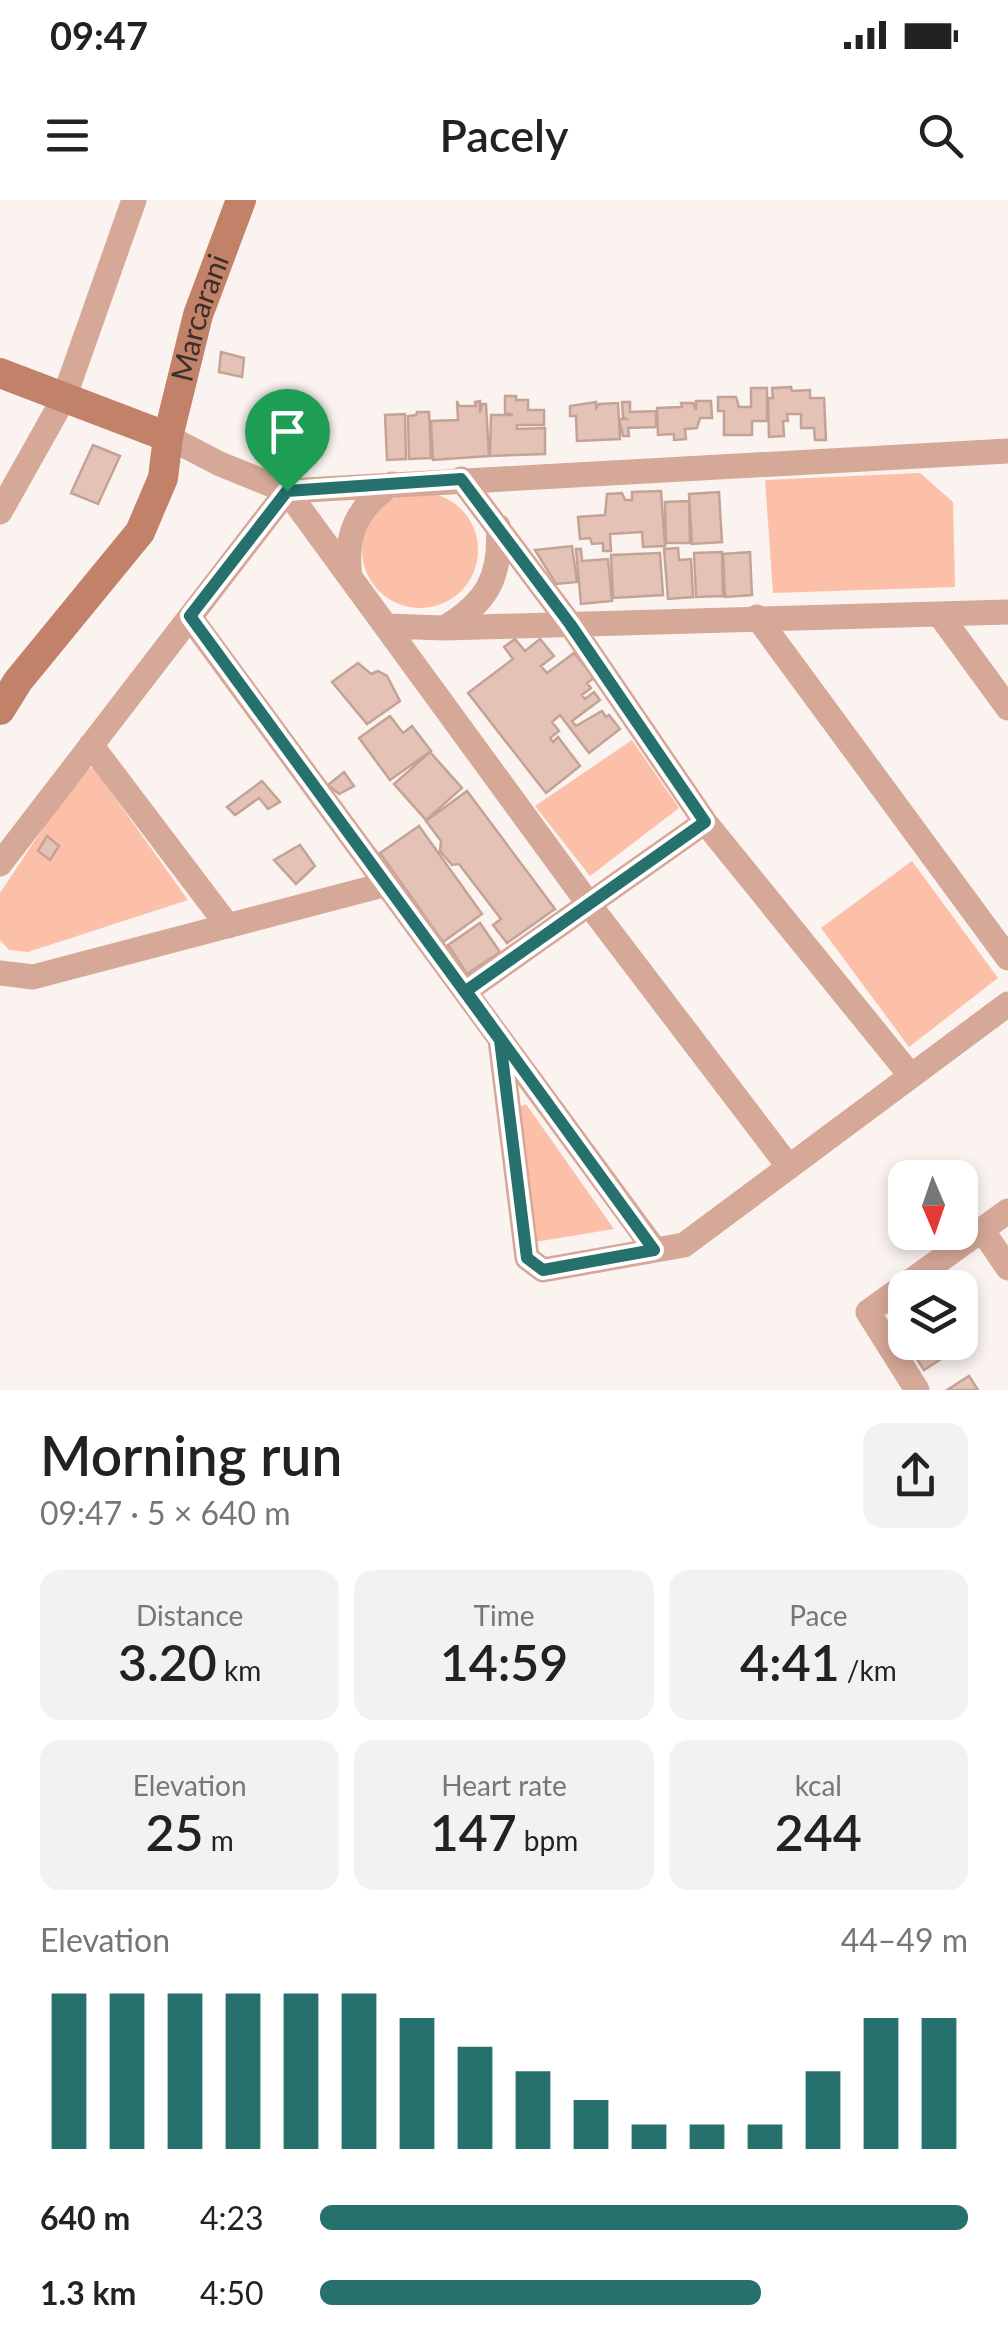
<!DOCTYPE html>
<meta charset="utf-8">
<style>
:root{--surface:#fff;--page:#f2f2f2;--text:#222;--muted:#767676;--accent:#26716d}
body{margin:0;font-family:Lato,sans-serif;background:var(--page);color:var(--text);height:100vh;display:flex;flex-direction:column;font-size:38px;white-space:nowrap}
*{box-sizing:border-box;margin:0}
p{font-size:32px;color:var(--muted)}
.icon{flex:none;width:55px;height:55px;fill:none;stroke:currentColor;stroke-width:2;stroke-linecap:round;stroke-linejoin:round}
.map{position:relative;height:1190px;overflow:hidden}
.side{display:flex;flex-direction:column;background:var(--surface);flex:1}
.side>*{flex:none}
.needle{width:65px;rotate:178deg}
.controls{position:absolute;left:888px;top:960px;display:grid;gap:20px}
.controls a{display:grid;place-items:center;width:90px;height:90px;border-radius:20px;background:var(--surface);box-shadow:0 5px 15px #0003;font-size:50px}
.pin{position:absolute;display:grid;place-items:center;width:85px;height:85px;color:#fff;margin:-102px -42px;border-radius:50% 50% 50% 0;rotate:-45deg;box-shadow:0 0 10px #0007}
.pin .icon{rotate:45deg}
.round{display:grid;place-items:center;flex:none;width:105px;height:105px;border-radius:20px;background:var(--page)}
.headline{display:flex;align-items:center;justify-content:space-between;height:170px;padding:0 40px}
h1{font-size:55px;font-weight:600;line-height:75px}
.metrics{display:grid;grid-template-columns:repeat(3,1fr);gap:15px;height:170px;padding:10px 40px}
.metrics div{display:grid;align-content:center;border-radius:20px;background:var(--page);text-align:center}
.metrics b{font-size:50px;font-weight:600}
.metrics small{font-size:28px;font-weight:400}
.metrics p{font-size:28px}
.chart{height:280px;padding:20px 40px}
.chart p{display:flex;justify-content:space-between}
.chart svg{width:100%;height:180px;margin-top:10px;stroke:var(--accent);stroke-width:6}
ul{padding:0 40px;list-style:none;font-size:32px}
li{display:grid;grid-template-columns:160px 120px 1fr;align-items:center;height:75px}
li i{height:25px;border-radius:12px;background:var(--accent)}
.status{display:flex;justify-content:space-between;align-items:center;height:70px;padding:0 50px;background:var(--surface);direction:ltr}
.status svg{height:28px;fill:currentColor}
header{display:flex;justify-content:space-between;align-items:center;height:130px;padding:0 40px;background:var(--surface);font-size:45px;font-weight:600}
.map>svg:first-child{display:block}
</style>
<div class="status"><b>09:47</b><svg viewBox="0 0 49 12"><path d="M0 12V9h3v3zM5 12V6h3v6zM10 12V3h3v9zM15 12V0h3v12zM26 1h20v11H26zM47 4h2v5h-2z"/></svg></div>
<header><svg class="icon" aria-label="menu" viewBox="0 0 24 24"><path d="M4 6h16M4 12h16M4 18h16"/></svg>Pacely<svg class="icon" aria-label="search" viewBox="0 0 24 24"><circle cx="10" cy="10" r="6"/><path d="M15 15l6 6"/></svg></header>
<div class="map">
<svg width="1008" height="1190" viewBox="0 0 1008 1190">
<rect width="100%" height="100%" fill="#faf3f0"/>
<path fill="#fcbfa8" d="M920 273 953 302 955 387 773 393 765 280Z
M362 350a58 58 0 1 1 116 0a58 58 0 1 1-116 0Z
M632 540 679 608 590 676 535 606Z
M93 567 188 700 28 752 9 750 0 740V693L79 574Z
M912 661 998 778 909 847 821 728Z
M526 904 614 1029 535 1042 517 908Z"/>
<path fill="#e4c2b6" stroke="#c4a397" stroke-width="2.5" d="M221 152 244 158 242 177 219 172Z
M791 187 792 191 810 190V198H824L826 240H815L814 228H801V214H787L788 221H783L784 236 769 237 768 198H773L772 188Z
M751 188H767V221H752V235H724V211H718V197H736L739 207H751Z
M505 196H516V200H528V210H544V225H517V229L545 228V254L490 256 491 215H513L505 213Z
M457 201 459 206H476L475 202 480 201V213L482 204H486L489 256 433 260 431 221 458 220Z
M696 201H711L712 218H700L697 228 685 229 686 239 674 240V234L658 235 657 208 682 207 681 203H693L696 210Z
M596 202V208L599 204 618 203 620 239 577 241 576 216H570V206Z
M622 202H630V212L656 211V227L628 228 629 236H623L619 219H626L623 217Z
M417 212H429L431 258 409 259 408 216 416 215Z
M405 214 406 259 387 260 385 215Z
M93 245 120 256 98 304 71 293Z
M661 291 665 346 643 347 642 332 610 334 611 351H603V343L592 344 590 338 580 339 578 317 605 315 607 294 622 293 625 300H632V292Z
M719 292 722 342 692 344 689 294Z
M689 301 690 343H666L665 302Z
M572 346 577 382 556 384 535 350Z
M678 348 679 360 691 359 693 397 668 399 664 349Z
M576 349H581L582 361 608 359 612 401 581 404Z
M722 352 723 396 696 397 694 353Z
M750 352 752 395 725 397 723 354Z
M660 353 663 395 613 398 611 355Z
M515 439 525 451 540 439 554 456 541 466 547 473 574 453 594 478 587 483 591 488 582 495 585 499 594 492 600 500 572 521 576 526 602 511 606 517 609 515 620 529 589 553 560 515 552 522 559 531 550 538 553 542 558 537 580 566 546 593 468 493 513 459 504 447Z
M358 463 371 474 378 471 387 476 400 501 367 524 332 482Z
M390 516 403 533 412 526 431 551 390 580 359 538Z
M430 552 462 588 426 620 394 584Z
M344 572 354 586 339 594 328 585Z
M262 581 280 602 268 609 259 598 235 615 227 607Z
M467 591 555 709 507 743 493 725 501 719 459 664 452 665 440 651 441 641 426 621Z
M419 626 482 714 443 742 380 653Z
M47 636 59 646 50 660 38 651Z
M300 645 315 666 296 684 274 660Z
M480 723 500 752 467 774 448 745Z
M905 1108V1142L891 1121Z
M906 1142H935L944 1157 924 1170Z
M969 1176 978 1190H947Z"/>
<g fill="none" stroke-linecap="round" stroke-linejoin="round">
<path stroke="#d5a898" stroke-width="25" d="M168 237 220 264 287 291 1008 251
M461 279 570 424 705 622 911 876
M287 291 588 703 789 967
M0 312 64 198 134 0
M350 377C344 335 357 307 392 284
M940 415 1008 508
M190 417 655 1050
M757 417 1008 758
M387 426 444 428 1008 412
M444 428C487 403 502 376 498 326
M91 545 228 726
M0 664 287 291
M0 773 33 777 387 684
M466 791 705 622
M500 840 527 1058 543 1070 684 1045 1008 804
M982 1030 1008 1068
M917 1190 868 1112 1008 1011"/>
<g stroke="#c2826a" stroke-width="30">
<path d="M0 173 168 237"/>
<path id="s1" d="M0 510 18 481 140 332 163 278 168 237 198 115 241 0"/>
</g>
</g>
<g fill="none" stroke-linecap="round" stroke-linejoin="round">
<defs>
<path id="route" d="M287 291 190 416 500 840 527 1058 543 1070 654 1050 466 791 705 622 570 424 461 279 287 291"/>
</defs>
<use href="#route" stroke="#fff" stroke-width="20"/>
<use href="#route" stroke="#26716d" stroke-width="12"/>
</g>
<g text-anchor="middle" stroke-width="8" stroke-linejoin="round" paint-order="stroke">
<g font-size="30" fill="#3c2e2a" stroke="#fff">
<text dy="10" stroke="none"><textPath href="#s1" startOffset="450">Marcarani</textPath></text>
</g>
</g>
</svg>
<div class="controls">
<a><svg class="needle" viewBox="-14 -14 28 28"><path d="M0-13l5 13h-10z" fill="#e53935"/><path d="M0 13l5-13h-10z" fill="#767676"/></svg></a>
<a><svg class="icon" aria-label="layers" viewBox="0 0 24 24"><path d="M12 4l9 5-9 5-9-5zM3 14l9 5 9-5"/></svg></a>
</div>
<div class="pin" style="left:287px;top:291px;background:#1e9e55"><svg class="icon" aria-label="arrive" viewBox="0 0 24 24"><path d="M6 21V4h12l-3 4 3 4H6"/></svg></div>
</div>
<section class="side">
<div class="headline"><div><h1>Morning run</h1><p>09:47 · 5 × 640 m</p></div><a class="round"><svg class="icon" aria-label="share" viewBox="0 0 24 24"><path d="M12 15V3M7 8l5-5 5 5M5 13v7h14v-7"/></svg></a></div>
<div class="metrics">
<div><p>Distance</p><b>3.20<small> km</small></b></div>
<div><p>Time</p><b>14:59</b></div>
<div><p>Pace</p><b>4:41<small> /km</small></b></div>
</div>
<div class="metrics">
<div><p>Elevation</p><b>25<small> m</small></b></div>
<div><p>Heart rate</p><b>147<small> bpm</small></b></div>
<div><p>kcal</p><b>244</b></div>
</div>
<div class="chart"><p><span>Elevation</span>44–49 m</p>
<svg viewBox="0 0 160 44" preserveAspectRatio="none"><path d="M5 44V6M15 44V6M25 44V6M35 44V6M45 44V6M55 44V6M65 44V12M75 44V19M85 44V25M95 44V32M105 44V38M115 44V38M125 44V38M135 44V25M145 44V12M155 44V12"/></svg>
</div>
<ul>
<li><b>640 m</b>4:23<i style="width:100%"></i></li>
<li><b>1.3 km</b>4:50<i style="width:68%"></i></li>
</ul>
</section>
